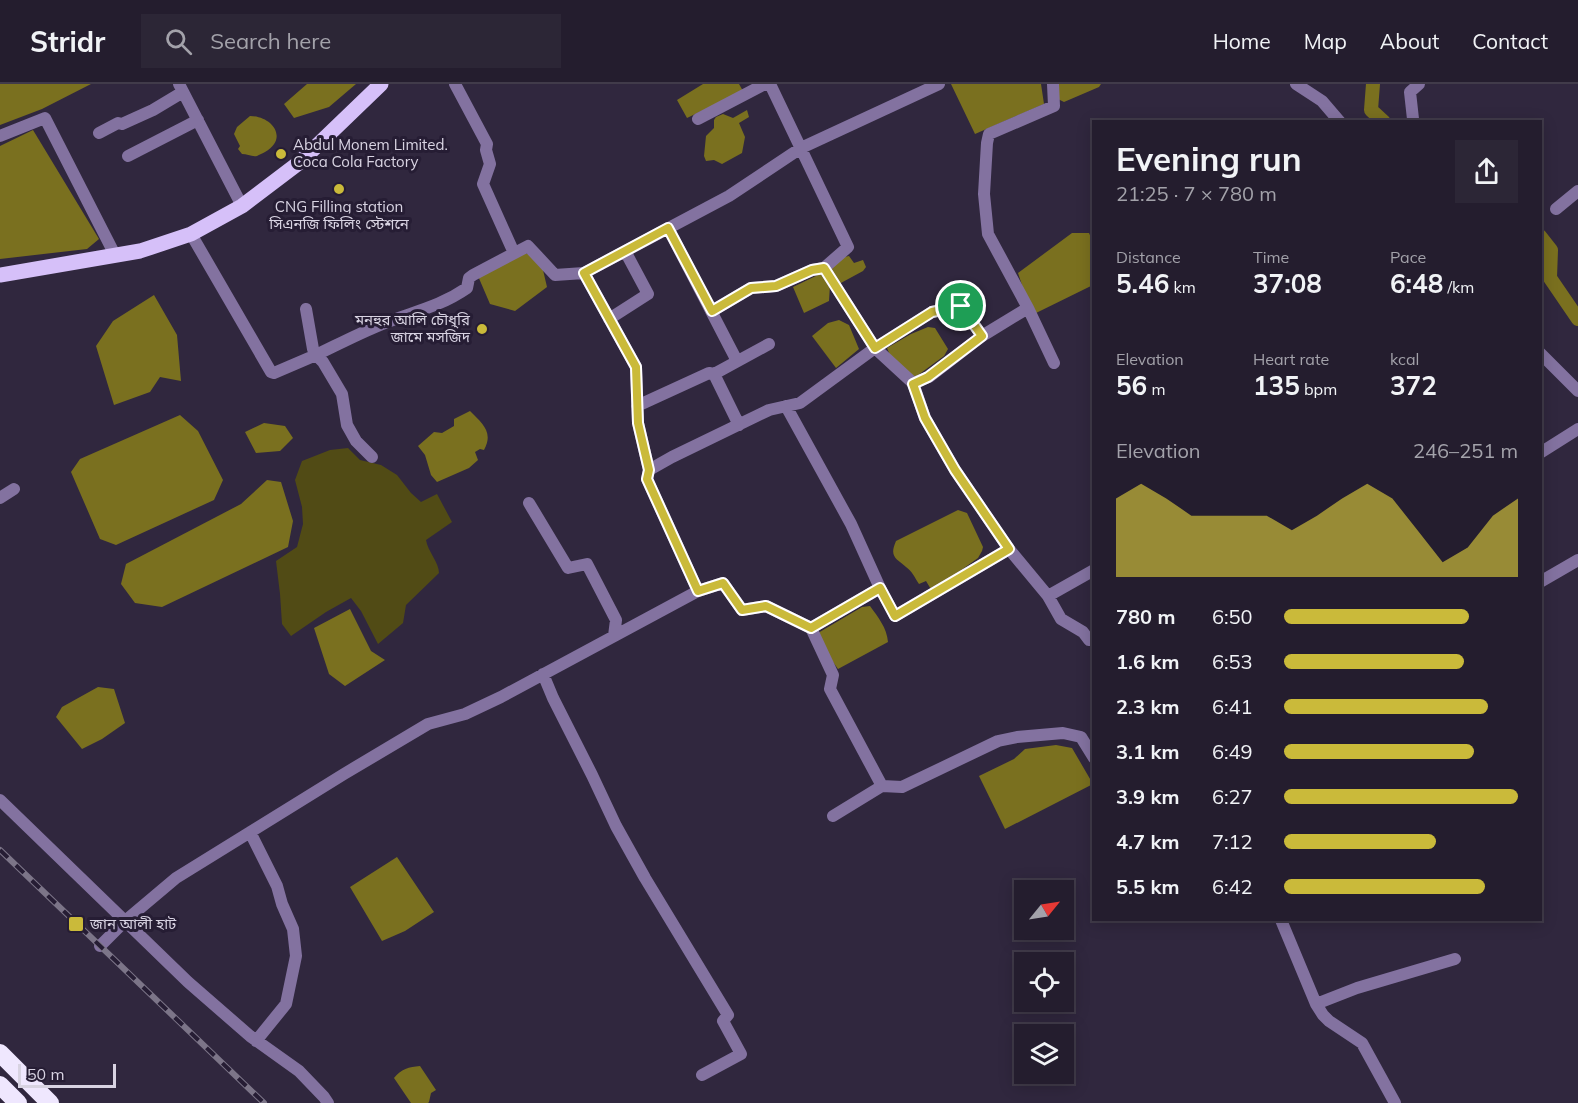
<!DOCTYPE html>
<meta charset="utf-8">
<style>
:root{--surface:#241d2e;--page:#2c2636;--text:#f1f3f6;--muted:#a3a2aa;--line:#413b4a;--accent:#caba3a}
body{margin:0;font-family:Mulish,"Noto Sans Bengali",sans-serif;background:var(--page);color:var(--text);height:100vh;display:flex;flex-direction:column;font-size:22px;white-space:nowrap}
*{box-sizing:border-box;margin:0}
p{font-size:20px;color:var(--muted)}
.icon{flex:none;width:33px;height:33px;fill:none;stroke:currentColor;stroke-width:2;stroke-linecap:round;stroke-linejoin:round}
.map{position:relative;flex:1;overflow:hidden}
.panel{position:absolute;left:1092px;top:36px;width:450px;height:801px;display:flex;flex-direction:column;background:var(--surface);border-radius:0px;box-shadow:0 3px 15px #0003,0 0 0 2px var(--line)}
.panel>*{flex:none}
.needle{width:39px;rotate:60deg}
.tools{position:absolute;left:1014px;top:796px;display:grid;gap:12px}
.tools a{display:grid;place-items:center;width:60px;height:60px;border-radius:0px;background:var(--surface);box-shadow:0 3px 15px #0003,0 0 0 2px var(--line);font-size:30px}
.scale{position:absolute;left:18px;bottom:15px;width:98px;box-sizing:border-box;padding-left:6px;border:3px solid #d8d3e2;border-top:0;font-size:16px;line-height:21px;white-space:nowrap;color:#d8d3e2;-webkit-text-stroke:4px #261d34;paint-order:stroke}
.pin{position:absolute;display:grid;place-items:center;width:51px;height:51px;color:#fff;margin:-26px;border:3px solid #fff;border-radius:50%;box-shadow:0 2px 6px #0007}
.round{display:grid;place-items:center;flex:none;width:63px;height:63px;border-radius:0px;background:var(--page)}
.summary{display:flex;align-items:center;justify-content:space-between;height:102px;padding:0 24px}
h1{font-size:33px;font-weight:700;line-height:45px}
.stats{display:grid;grid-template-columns:repeat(3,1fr);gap:9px;height:102px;padding:6px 24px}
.stats div{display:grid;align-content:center}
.stats b{font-size:26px;font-weight:700}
.stats small{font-size:16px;font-weight:400}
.stats p{font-size:16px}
.chart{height:168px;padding:12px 24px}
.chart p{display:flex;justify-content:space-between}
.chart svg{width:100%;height:108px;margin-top:6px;fill:var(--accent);opacity:.7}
ul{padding:0 24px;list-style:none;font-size:20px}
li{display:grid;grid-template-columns:96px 72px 1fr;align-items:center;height:45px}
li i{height:15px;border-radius:8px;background:var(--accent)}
header{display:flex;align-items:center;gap:36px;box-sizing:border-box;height:84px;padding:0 30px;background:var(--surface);border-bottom:2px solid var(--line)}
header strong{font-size:28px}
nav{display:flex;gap:33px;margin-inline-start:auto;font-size:21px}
.search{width:420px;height:54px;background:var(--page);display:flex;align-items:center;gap:15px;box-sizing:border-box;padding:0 21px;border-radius:0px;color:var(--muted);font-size:22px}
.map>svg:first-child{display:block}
</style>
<header>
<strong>Stridr</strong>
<div class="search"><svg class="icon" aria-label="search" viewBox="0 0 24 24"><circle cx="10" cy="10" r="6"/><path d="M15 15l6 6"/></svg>Search here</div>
<nav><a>Home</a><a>Map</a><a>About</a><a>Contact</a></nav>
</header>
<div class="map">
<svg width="1578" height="1019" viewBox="0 0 1578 1019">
<rect width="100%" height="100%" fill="#30273e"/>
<path fill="#514b15" d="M348 364 360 376 381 381 397 391 411 409 421 418 437 410 452 438 426 456C428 468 439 478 439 489L406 521 403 539 378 560 361 527 351 514 326 528 291 552 282 540 280 510 276 477 297 463 303 440 302 423 295 396 302 377 330 366Z"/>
<path fill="#7a701f" d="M0 0H91L42 25 0 41Z
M307 0H356L329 23 294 34 284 20Z
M703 0H739L743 7 687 34 677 16Z
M951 0H1041L1044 20 975 50Z
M1058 0H1101L1099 3 1064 18 1058 15Z
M747 26 749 33 739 39 745 53 742 69 722 80 714 76 706 77 704 72 706 52 714 44V36L716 33 723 30 733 34Z
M250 32C272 32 289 54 265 68 263 69 259 71 257 72 252 73 247 70 242 70L238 65 240 62 234 50 237 43Z
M33 46 99 155 87 165 0 175V62Z
M1072 149H1089L1093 158V201L1034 230 1027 216 1018 189Z
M522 169 529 170 543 186 547 203 515 227 490 220 478 192Z
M849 172 854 179 863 176 866 183 863 187 839 200 830 188C834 180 840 173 849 172Z
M820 190 830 201 829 217 804 229 793 203Z
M154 211 177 251 181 297 160 293 150 308 114 321 96 262 113 237Z
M839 236 849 241 859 265 836 284 812 252 828 239Z
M928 243 935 244 948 265 944 272 914 294 890 271 887 264 911 250Z
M470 327C482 339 494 348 484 366L480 365 475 368 478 376 469 384 437 398 431 391 425 371 418 362 434 348 442 349 454 342V335Z
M180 331 198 347 223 396 214 416 116 461 100 455 71 388 80 375Z
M264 339 285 342 293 354 280 367 256 369 245 348Z
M267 396 281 398 293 437 288 463 162 523 135 519 121 500 126 480 241 420Z
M958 426 967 429 983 463 982 467 978 474 932 507 926 497 919 500C915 494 912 487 906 483 896 474 889 473 896 457Z
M870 522C878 533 887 544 888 558L838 585 828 571 818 549 862 523Z
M350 525 371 567 385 576 345 602 329 590 314 544Z
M98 603 114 605 125 639 102 655 82 665 56 633 62 623Z
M1056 661 1072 664 1093 700 1005 745 979 692 1014 675 1025 665Z
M397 773 434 828 405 847 382 857 350 803Z
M420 982 436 1006 431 1009 429 1018 428 1019H411L394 994C401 985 409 983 420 982Z"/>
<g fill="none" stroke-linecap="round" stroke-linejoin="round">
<path stroke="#7a701f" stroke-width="14" d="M1373 0 1371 26 1384 38
M1540 152 1551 166 1550 194 1578 235"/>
<path stroke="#8372a0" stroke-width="12" d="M179 0 242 122
M455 0 487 60 486 66 490 80 483 100 514 169
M770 0 848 163 824 184 875 264 913 299 929 293 982 252 1028 224
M1053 0 1054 22 989 50 987 59 984 110 988 150 1028 224 1054 279
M1296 0 1322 17 1340 38
M698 35 765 0
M1413 35 1410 8 1419 0
M99 49 118 39 122 40 153 26 183 8
M0 52 45 34 115 171
M128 72 198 36
M1556 125 1578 107
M668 144 737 277
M191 150 271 288 274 289 316 271 313 265 306 225
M584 189 729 112 801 64 939 0
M712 227 751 204 776 202 812 186 824 184
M609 235 648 210 625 167
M1540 269 1578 307
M637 322 709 289 714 290
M786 322 851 440 880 504
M739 341 714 290 769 260
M1540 369 1578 345
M372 373 356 357 347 341 342 310 323 278 316 271C337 261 358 250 380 241 411 228 438 224 467 204L469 194 473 191 528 162 555 191 584 189 636 283 638 339 649 386 647 395 698 507
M649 386 672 373 769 326 800 319 875 264 932 228 961 222 982 252
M0 414 14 405
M529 419 568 484 587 480 616 536 614 552
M1009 465 1048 512 1061 535 1083 548 1089 556 1094 554
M1540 498 1578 476
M1048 512 1094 486
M811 544 880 504 895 532 1009 465 955 386 925 334 913 299
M543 590 553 614 592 691 616 742 645 794 728 931 723 937 741 970 702 991
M0 716 188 898 250 952 299 987 324 1013 328 1019
M833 732 882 702
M250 748 277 802 282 820 293 845 296 872 286 920 256 957
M1281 836 1316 920 1323 931 1329 937 1362 959 1395 1019
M100 862 125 837 176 794 344 690 428 640 465 630 501 613 698 507 723 499 742 526 766 522 811 544 833 591 830 605 882 702 902 703 998 657 1017 653 1063 649 1081 653 1094 674
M1316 920 1357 904 1455 875"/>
<path stroke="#d6c0f9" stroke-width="15" d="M0 191 140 167 191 150 242 122 300 78 381 0"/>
<path stroke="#efe7fe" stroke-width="18" d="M0 969 50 1019
M0 1001 18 1019"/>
<defs>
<path id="rail" d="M0 766 264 1019"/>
</defs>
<use href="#rail" stroke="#7c7588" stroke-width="6"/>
<use href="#rail" stroke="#261d34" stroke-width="4" stroke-dasharray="11" stroke-linecap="butt"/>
</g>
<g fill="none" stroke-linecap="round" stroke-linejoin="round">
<defs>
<path id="route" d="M668 144 712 227 751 204 776 202 812 186 824 184 875 264 932 228 961 222 982 252 928 293 913 300 925 334 955 386 1009 465 895 532 880 504 811 544 766 522 742 526 723 499 698 507 647 395 649 386 638 339 636 283 584 189Z"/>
</defs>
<use href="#route" stroke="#fff" stroke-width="12"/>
<use href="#route" stroke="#caba3a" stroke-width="8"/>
</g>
<g fill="#caba3a" stroke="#261d34" stroke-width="2">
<circle cx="281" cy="70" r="6"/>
<circle cx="339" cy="105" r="6"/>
<circle cx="482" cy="245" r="6"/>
<rect x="68" y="832" width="16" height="16" rx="3"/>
</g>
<g text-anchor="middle" stroke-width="6" stroke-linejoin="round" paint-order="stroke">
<g font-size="15" fill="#d8d3e2" stroke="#261d34" text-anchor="start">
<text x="293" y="66">Abdul Monem Limited.<tspan x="293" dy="17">Coca Cola Factory</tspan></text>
<text x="339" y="128" text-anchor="middle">CNG Filling station<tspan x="339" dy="17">সিএনজি ফিলিং স্টেশনে</tspan></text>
<text x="470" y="241" text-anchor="end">মনহুর আলি চৌধুরি<tspan x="470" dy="17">জামে মসজিদ</tspan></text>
<text x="90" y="845">জান আলী হাট</text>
</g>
</g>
</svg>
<div class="tools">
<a><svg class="needle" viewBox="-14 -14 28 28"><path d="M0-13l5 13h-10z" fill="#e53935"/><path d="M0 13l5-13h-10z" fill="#a3a2aa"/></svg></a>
<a><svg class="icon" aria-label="locate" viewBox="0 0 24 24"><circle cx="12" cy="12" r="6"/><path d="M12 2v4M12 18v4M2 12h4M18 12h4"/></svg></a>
<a><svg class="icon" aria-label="layers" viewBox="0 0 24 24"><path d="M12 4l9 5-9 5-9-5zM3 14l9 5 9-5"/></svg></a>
</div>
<div class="scale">50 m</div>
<div class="pin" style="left:961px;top:222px;background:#1e9e55"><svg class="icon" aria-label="arrive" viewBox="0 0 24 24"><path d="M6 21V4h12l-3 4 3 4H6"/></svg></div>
<section class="panel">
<div class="summary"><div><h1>Evening run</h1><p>21:25 · 7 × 780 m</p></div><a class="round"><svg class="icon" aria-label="share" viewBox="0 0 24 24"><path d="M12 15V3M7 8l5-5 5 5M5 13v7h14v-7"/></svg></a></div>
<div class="stats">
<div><p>Distance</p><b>5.46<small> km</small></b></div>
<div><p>Time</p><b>37:08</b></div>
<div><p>Pace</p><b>6:48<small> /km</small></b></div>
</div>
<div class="stats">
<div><p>Elevation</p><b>56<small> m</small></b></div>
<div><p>Heart rate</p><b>135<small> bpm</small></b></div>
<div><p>kcal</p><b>372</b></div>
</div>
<div class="chart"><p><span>Elevation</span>246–251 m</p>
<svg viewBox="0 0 160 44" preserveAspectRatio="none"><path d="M0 44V12L10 6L20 12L30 19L40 19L50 19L60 19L70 25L80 19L90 12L100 6L110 12L120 25L130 38L140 32L150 19L160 12V44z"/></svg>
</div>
<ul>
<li><b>780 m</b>6:50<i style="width:79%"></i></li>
<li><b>1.6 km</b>6:53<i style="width:77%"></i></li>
<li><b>2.3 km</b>6:41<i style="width:87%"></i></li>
<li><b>3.1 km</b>6:49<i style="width:81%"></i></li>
<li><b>3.9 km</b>6:27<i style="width:100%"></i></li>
<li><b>4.7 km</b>7:12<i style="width:65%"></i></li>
<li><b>5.5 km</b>6:42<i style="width:86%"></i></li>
</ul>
</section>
</div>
